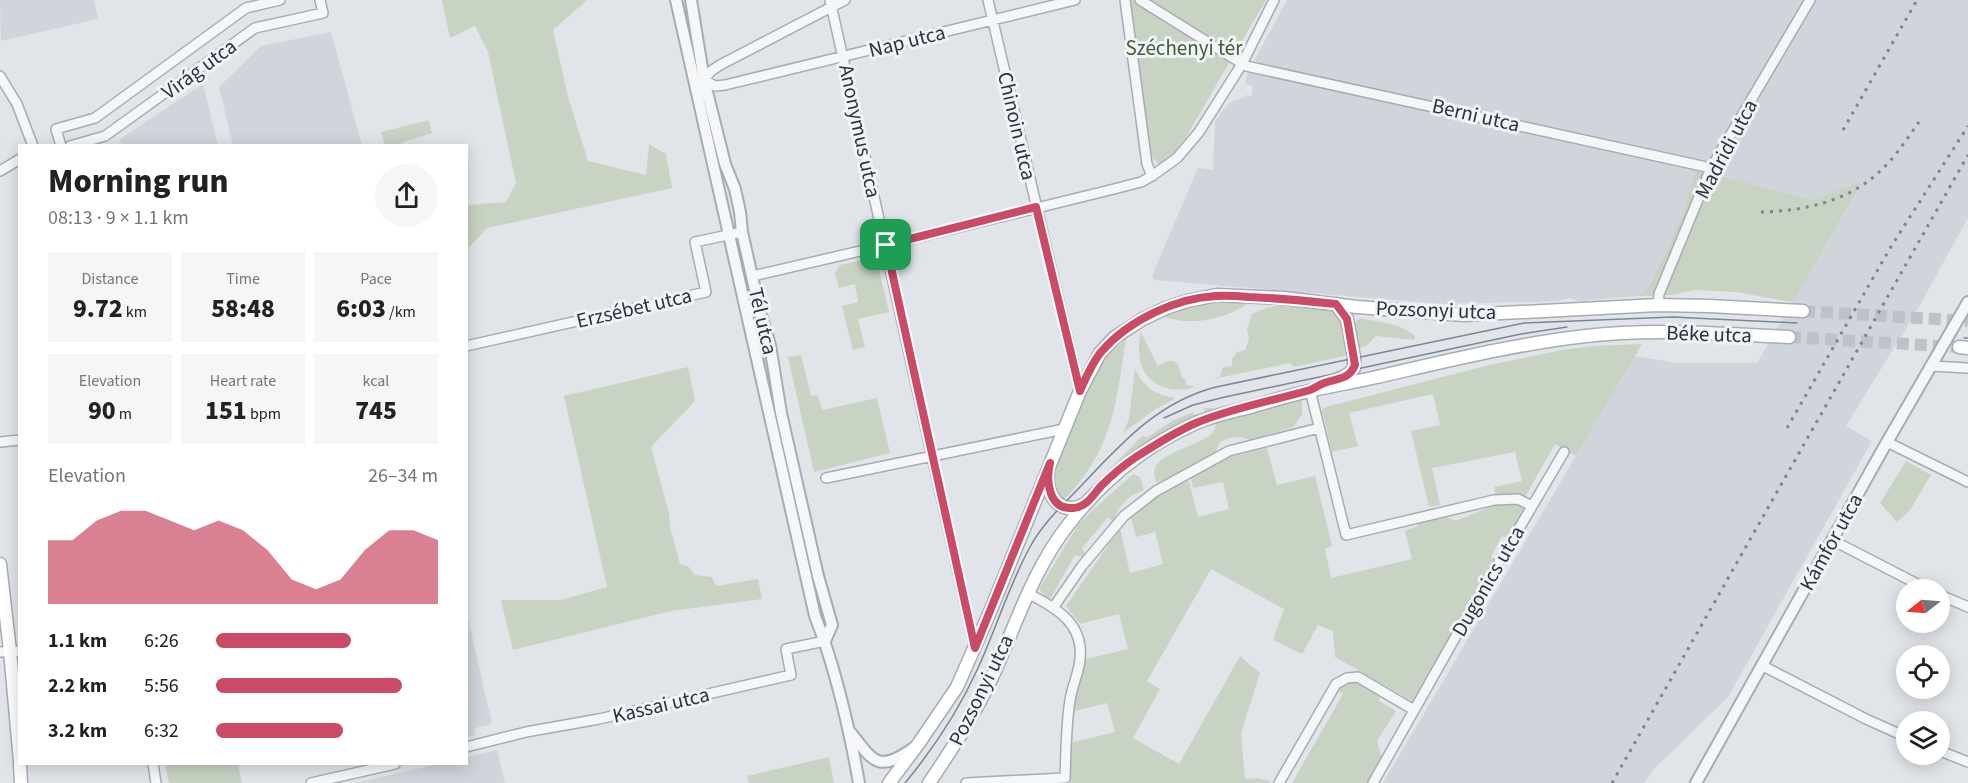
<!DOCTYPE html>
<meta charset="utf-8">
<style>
:root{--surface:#fff;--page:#f6f6f6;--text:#222;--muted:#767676;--accent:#ca4b65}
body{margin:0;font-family:"Source Sans 3",sans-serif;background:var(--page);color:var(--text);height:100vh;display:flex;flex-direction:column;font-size:22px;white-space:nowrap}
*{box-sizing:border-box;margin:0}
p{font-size:20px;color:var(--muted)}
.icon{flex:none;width:33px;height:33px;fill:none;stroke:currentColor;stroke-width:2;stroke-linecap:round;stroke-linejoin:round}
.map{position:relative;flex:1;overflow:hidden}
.panel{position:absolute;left:18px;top:144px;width:450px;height:621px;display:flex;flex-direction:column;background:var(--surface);border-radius:0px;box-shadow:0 3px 15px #0003}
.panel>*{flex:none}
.needle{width:39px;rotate:253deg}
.controls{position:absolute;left:1896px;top:579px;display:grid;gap:12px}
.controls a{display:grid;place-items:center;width:54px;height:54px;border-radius:50%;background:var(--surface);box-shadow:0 3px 15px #0003;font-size:30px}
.pin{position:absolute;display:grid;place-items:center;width:51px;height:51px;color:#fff;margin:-26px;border-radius:12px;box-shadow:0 3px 9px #0006}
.round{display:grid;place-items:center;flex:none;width:63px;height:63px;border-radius:32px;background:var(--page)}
.summary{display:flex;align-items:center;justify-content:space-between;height:102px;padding:0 30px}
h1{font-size:33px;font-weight:800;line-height:45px}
.metrics{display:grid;grid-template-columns:repeat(3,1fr);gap:9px;height:102px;padding:6px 30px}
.metrics div{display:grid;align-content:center;border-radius:0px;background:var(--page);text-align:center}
.metrics b{font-size:26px;font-weight:800}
.metrics small{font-size:16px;font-weight:400}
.metrics p{font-size:16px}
.chart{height:168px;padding:12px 30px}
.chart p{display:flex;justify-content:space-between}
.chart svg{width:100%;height:108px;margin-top:6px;fill:var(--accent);opacity:.7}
ul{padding:0 30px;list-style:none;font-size:20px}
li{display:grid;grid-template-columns:96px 72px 1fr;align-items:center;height:45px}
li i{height:15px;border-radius:8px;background:var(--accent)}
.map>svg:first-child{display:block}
</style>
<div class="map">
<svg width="1968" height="783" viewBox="0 0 1968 783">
<rect width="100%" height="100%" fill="#e1e5ea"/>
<path fill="#d0d4db" d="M0 0H94L98 19 1 41Z
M1287 0H1968V218L1917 310 1846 426 1872 441 1728 697 1653 770 1644 783H1383L1635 356 1677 363H1757L1863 182 1813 200 1696 169 1682 216 1672 239 1650 285 1638 296 1578 301 1570 298 1558 301 1443 304 1154 280 1152 276 1198 168 1213 170 1215 121 1229 103 1245 97V95L1251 96 1253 86 1245 84 1247 74Z
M331 32 362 145H233L219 87 261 46Z
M203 84 218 145H121L120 139Z
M466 609 492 724 475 728V735L467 737Z
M497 750 505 783H356L438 764H466L467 757Z"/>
<path fill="#c8d3c3" d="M442 0H587L553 30 568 97 588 161 646 175 649 144 666 154 672 188 487 228 467 250V205L506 202 516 183 488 52 475 26 450 38Z
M1131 0H1266L1186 137 1168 159 1159 164 1148 153Z
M429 120 432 133 401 143V145H385L381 132Z
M1696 169 1813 200 1863 181 1793 302 1735 292 1694 290 1672 295 1638 296 1650 285 1672 239 1682 216Z
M737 244H739L741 247 767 344 777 407 827 625 824 628 822 627 736 247Z
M876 257 889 312 858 319 865 347 853 350 842 306 858 302 855 284 839 288 835 274 840 265Z
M1235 302 1244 303 1246 305C1221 320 1193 326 1164 317 1180 305 1214 302 1235 302Z
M1281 305 1330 309C1345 317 1346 340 1349 355L1294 367 1290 363 1213 379 1220 376 1223 367 1232 366V359L1237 352 1245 350 1249 339 1247 329 1252 314 1266 308Z
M1360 318C1378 322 1401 323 1415 336L1414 340 1376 336C1369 343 1365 351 1354 347L1351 326Z
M1140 331 1158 366C1173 357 1179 360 1182 378L1186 379V385L1195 387C1174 394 1148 387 1141 364 1138 353 1139 342 1140 331Z
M1126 338C1116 405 1113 449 1064 500L1053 489 1052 476 1074 419 1103 359Z
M1642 344 1576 456 1555 444 1525 497 1518 495 1496 496 1494 487 1522 481 1515 452 1432 468 1440 505 1429 507 1411 431 1440 425 1433 394 1349 413 1358 446 1332 452 1322 410 1326 407 1489 365 1562 350 1591 346Z
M801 355 811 396 818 395 822 410 877 398 890 453 814 472 788 357Z
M688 367 695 401 651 447 669 513 670 527 680 564 689 567 695 575 712 577 716 586 758 579 762 599 671 611 513 650 501 600H561L607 587 564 396Z
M1135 368C1143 388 1156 395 1176 398L1154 410 1123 433 1129 419Z
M1298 398 1302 402V414L1293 427 1250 440 1241 437 1229 438 1220 442 1216 451 1219 460 1267 448 1277 485 1315 476 1332 546 1325 549 1331 578 1412 559 1405 531 1418 526V522L1443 516 1456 521 1494 505 1515 501 1526 508 1509 539 1502 536 1491 557 1498 561 1414 702 1335 657 1333 631 1318 625 1302 654 1273 640 1284 609 1211 569 1147 681 1160 689 1133 738 1179 764 1240 656 1260 673 1241 733 1245 779 1257 778 1270 781 1269 783H1070L1069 765 1070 743 1115 732 1107 703 1071 712 1075 691 1086 659 1128 649 1119 614 1080 624 1066 606 1120 528 1130 573 1163 564 1155 532 1136 537 1131 518 1154 497 1188 478 1198 517 1229 509 1223 482 1193 488 1189 469 1167 480 1156 482C1155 478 1153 473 1155 468 1161 452 1204 444 1213 432 1215 430 1215 426 1216 423L1252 410Z
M1204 408H1212L1215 412 1085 496 1084 495 1143 435 1146 438 1172 421 1193 412 1194 415 1205 412Z
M1906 461 1931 475 1910 510 1897 522 1880 503Z
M1133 474 1140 477 1144 490C1126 497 1121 503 1113 521L1108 517 1082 548 1087 555 1085 558 1075 555 1050 599 1045 597 1039 589 1078 525 1095 508Z
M1355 682 1380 696 1379 701 1396 711 1377 741 1384 765 1373 783H1292L1343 694 1337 690 1345 684Z
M829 757 834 783H749L747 776Z
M165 764H238L242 783H169Z"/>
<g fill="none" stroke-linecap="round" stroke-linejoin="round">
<path stroke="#bcc2c8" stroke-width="12" stroke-dasharray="12 6" stroke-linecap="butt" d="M1803 311 1968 321
M1789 337 1959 347"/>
<defs>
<path id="minor" d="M830 0 975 648
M845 0 720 65 711 71 704 80 715 86 725 85 1075 0
M988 0 1080 391
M1125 0 1147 164 1152 176 1177 158 1199 132 1242 64 1274 0
M1140 0 1246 66 1711 168
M0 76 17 104 33 146
M61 146 56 129 95 118 246 8 280 0
M70 146 105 136 255 28 323 13 320 0
M0 171 20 159
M753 276 886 245 1114 189 1141 182 1152 176
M1658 305 1659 294 1711 168 1810 0
M466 346 706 292 695 242 742 232
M1930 366 1968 368
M1310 390 1346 535 1494 500 1518 499 1532 506
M0 442 20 440
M1887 442 1968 482
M826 478 1064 429
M1832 540 1929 590
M1940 595 1968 607
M1053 608 1082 566 1124 516 1156 491 1229 451 1319 428
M0 652 20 651
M1763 666 1866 719 1906 737
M466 747 526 732 599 719 791 675 786 649 825 641
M1940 751 1968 762
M153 764 156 783
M311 783 395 764
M966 783 1065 778C1066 751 1066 725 1070 700 1072 686 1079 673 1080 659 1084 623 1055 607 1027 593
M1279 783 1336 684 1347 678 1358 677 1414 710
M1373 783 1464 622 1564 452"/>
<path id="tertiary" d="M676 0C721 206 770 410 815 616 836 669 849 727 859 783
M691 0 704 80 725 164 735 189 740 212 742 232 760 312 770 345 781 413 818 576 832 625 825 641
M851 733C873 761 878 773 912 749
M1696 783 1883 449 1968 302"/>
<path id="secondary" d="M1959 347 1968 348
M1336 380 1349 374 1354 368V357L1347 319 1336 304
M1048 473C1045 497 1063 518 1086 503
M0 564 10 651 20 761
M20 764 21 783
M889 783 919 743 957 687 990 612 1080 391 1100 353 1115 337 1143 319 1166 308 1187 301 1217 295 1284 298 1357 307 1464 315 1658 305 1709 306 1803 311
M929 783C953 748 976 712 994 673 1017 622 1033 570 1068 525 1102 481 1144 446 1196 423 1212 416 1230 412 1247 408 1267 402 1288 396 1309 391 1329 386 1351 383 1372 378 1443 362 1514 344 1586 336 1654 328 1722 334 1789 337"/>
</defs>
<use href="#minor" stroke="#a6acb4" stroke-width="12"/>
<use href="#tertiary" stroke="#a6acb4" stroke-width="14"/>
<use href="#secondary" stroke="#a6acb4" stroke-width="15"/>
<use href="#minor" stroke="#f4f6f8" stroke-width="9"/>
<use href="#tertiary" stroke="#f4f6f8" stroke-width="10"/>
<use href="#secondary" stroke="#fff" stroke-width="12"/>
<path stroke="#7b8693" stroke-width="1.5" d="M1964 338H1968
M1164 418 1193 405 1225 397 1521 334 1567 327
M905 783C934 748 959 710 978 668 996 629 1009 585 1030 547 1042 524 1062 506 1079 488 1120 445 1157 402 1216 387L1524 323 1673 317 1797 323"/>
<path stroke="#7b8693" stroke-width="3" stroke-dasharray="3 6" stroke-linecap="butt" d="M1843 130 1917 0
M1761 212C1802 211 1847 202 1878 173 1894 159 1906 140 1919 122
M1787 428 1892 245 1968 126
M1612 783 1968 155"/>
</g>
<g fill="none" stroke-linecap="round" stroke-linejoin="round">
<defs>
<path id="route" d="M1036 207 1080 391C1086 378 1092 362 1102 351 1129 320 1176 298 1216 296 1227 295 1238 296 1249 297 1278 298 1307 301 1336 304L1347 319 1355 365C1349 380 1337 378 1324 383 1319 385 1315 388 1310 390 1272 401 1232 408 1196 423 1175 432 1155 445 1136 457 1124 465 1111 476 1101 486 1093 495 1087 507 1073 508 1048 510 1046 480 1050 463L975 648 886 245Z"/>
</defs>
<use href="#route" stroke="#fff" stroke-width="12"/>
<use href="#route" stroke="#ca4b65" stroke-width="8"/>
</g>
<g text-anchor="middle" stroke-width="6" stroke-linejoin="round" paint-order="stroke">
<g font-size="21" fill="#2a3441" stroke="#f1f4f7">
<text transform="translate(907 41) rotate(-14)" y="7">Nap utca</text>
<text transform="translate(199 69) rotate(-36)" y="7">Virág utca</text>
<text transform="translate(1476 115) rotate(13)" y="7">Berni utca</text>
<text transform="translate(1017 126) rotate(77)" y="7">Chinoin utca</text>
<text transform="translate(860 131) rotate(78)" y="7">Anonymus utca</text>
<text transform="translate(1726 149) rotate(-62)" y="7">Madridi utca</text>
<text transform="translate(634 308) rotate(-13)" y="7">Erzsébet utca</text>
<text transform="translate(1436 310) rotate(2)" y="7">Pozsonyi utca</text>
<text transform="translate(763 321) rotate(77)" y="7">Tél utca</text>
<text transform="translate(1709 334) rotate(2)" y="7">Béke utca</text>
<text transform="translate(1831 542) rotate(-61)" y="7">Kámfor utca</text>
<text transform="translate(1488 581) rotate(-60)" y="7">Dugonics utca</text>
<text transform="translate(981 690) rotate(-64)" y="7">Pozsonyi utca</text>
<text transform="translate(661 705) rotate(-13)" y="7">Kassai utca</text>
</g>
<g font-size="21" fill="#415c38" stroke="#f1f4f7">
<text x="1184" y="55">Széchenyi tér</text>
</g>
</g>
</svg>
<div class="controls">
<a><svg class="needle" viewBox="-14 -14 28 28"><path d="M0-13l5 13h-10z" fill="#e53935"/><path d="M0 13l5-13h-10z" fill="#767676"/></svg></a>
<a><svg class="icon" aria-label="locate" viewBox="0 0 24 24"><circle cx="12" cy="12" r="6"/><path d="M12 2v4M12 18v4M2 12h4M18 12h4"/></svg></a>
<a><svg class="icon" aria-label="layers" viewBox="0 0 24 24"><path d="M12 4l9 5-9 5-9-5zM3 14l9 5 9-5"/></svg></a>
</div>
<div class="pin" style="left:886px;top:245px;background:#1e9e55"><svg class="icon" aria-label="arrive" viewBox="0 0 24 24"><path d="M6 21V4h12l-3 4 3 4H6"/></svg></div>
<section class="panel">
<div class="summary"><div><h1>Morning run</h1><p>08:13 · 9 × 1.1 km</p></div><a class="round"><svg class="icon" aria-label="share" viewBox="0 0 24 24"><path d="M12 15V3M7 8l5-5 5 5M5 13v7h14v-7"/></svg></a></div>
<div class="metrics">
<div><p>Distance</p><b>9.72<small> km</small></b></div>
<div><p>Time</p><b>58:48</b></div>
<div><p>Pace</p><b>6:03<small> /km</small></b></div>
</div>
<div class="metrics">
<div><p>Elevation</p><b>90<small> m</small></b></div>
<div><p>Heart rate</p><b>151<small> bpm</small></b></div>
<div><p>kcal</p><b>745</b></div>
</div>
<div class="chart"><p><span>Elevation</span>26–34 m</p>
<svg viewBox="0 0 160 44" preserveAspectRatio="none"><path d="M0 44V18L10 18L20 10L30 6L40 6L50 10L60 14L70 10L80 14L90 22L100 34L110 38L120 34L130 22L140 14L150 14L160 18V44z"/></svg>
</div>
<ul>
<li><b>1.1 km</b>6:26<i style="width:61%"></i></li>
<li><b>2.2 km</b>5:56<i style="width:84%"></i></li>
<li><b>3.2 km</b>6:32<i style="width:57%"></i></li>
</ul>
</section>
</div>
